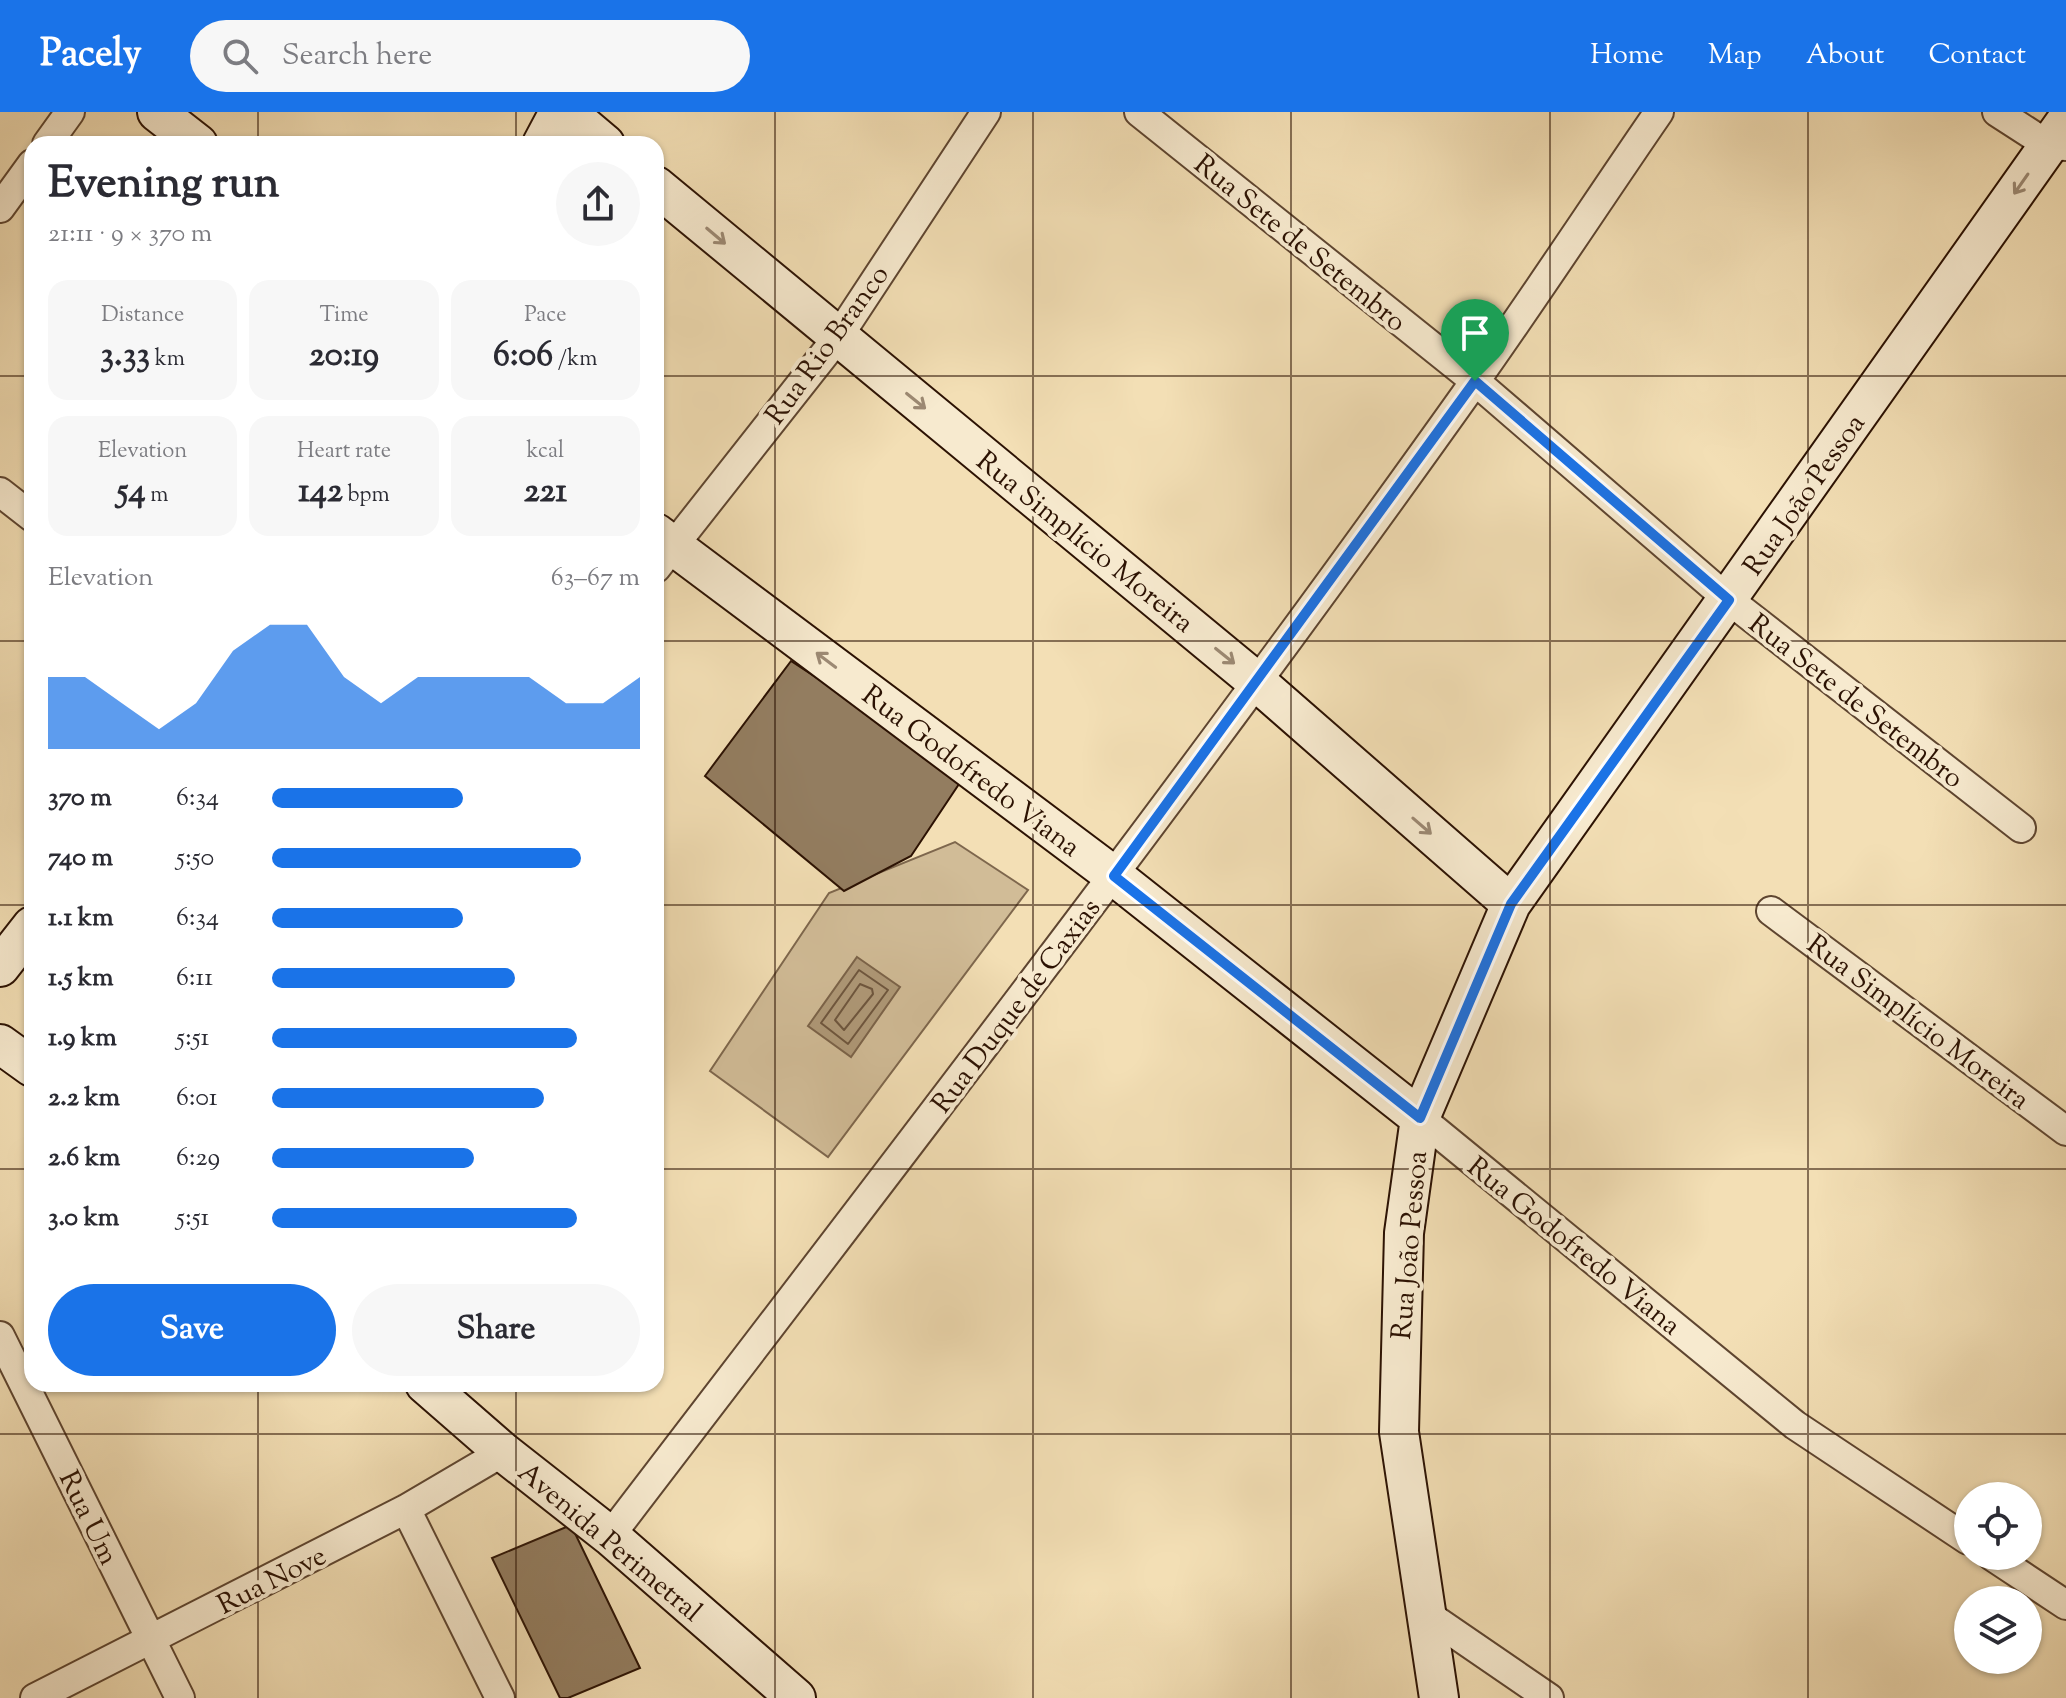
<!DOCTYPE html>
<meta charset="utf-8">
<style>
:root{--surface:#fff;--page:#f7f7f7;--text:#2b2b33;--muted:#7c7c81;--accent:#1a73e8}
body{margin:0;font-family:"Sorts Mill Goudy",serif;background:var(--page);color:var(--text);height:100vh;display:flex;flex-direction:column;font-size:30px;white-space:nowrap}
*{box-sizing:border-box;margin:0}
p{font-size:26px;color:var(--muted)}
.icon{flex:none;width:44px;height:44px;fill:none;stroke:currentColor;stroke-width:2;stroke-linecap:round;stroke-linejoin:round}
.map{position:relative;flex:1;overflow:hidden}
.sheet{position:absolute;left:24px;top:24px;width:640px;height:1256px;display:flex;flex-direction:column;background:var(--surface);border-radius:24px;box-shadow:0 2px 6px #0004}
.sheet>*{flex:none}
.buttons{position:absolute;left:1954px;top:1370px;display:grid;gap:16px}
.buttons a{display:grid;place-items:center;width:88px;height:88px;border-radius:50%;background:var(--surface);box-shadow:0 2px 6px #0004;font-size:40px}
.pin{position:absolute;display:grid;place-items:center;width:68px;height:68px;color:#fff;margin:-82px -34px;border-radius:50% 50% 50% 0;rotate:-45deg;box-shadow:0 0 8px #0007}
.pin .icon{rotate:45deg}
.round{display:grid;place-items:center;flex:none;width:84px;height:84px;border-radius:42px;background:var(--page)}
.overview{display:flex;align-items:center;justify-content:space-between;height:136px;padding:0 24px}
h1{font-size:44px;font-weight:700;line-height:60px}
.stats{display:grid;grid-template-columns:repeat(3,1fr);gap:12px;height:136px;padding:8px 24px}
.stats div{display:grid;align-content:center;border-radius:20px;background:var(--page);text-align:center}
.stats b{font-size:34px;font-weight:700}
.stats small{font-size:22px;font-weight:400}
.stats p{font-size:22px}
.chart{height:224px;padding:16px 24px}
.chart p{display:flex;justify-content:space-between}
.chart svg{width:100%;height:144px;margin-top:8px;fill:var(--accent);opacity:.7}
.primary-button{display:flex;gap:16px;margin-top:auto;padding:16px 24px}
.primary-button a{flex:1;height:92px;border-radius:48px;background:var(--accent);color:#fff;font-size:32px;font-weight:700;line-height:92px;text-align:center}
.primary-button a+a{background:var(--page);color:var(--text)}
ul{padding:0 24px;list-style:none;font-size:26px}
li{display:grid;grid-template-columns:128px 96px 1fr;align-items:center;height:60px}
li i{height:20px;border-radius:10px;background:var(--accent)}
header{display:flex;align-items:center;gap:48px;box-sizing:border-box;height:112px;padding:0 40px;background:var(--accent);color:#fff}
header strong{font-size:38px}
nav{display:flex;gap:44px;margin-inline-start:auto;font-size:28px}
.search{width:560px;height:72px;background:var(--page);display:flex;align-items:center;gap:20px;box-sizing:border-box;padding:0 28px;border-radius:44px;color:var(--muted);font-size:30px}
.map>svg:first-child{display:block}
</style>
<header>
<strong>Pacely</strong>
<div class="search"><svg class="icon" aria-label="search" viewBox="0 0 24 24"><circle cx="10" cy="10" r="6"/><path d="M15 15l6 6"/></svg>Search here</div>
<nav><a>Home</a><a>Map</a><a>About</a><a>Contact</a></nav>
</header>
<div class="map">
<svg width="2066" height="1586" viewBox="0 0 2066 1586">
<rect width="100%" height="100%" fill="#f3dfb5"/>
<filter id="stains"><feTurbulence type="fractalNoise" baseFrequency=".0025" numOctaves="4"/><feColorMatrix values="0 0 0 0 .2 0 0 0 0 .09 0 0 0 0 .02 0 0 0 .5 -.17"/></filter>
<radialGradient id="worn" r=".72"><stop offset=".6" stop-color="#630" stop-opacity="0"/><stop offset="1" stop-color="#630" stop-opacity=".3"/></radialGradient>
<path fill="#d1bc97" stroke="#7e674d" stroke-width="2" d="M955 730 1028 778 828 1045 710 959 829 781Z"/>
<path fill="#af9978" stroke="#7b6349" stroke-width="2" d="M857 845 900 875 851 945 808 914Z"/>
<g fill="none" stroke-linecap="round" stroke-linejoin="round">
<path stroke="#6e563e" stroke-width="2" d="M859 858 888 878 848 932 821 911Z
M860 872 872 877 873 882 844 918 835 908Z"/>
</g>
<path fill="#937d60" stroke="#2c1203" stroke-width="2" d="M791 549 965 663 911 744 844 779 705 664Z
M571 1413 640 1556 568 1586H560L492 1446Z"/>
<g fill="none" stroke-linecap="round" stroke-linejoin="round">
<defs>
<path id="street" d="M1139 0 1475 269 1729 488 2021 716
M1997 0 2048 33 2066 34
M47 32 70 0
M0 96 32 52
M0 380 32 405
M656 456 838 225 986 0
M1771 799 2066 1019
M1420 1006 1795 1313 1968 1428
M0 1224 180 1586
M406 1397 500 1586
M610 1424C901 1043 1195 663 1473 272 1537 182 1597 90 1659 0
M1992 1444 2066 1493
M1425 1501 1549 1586
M35 1586 406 1397 503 1340"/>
<path id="secondary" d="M157 0 198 32
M567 0 605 32
M542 32 559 0
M656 74 1257 570 1511 792
M656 421 1114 764 1420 1006
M0 855 32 814
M0 932 32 955
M425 1272 503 1340 610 1424 796 1586
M1439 1586 1399 1320 1404 1121 1420 1006 1511 792 2066 9"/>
</defs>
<use href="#street" stroke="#5e4530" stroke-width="32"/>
<use href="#secondary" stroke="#2c1203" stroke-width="42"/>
<use href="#street" stroke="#f7eacf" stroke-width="28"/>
<use href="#secondary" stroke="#f7eacf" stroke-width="38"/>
</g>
<defs><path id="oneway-shaft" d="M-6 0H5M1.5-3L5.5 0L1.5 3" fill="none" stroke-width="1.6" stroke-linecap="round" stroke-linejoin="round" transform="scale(2)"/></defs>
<g stroke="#9c8973">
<use href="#oneway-shaft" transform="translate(2021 72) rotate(125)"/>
<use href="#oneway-shaft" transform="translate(716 124) rotate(40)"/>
<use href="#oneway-shaft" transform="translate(916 289) rotate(39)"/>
<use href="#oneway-shaft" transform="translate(1225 544) rotate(39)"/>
<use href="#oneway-shaft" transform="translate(826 548) rotate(-143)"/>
<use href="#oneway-shaft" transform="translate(1422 714) rotate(41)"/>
</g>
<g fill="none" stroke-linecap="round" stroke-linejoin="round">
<defs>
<path id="route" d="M1475 269 1729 488 1511 792 1420 1006 1114 764Z"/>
</defs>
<use href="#route" stroke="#fff" stroke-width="16"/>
<use href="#route" stroke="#1a73e8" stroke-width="10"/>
</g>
<path fill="none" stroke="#2c1203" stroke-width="2" stroke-opacity="0.55" d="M258 0V32M516 0V32M775 0V1586M1033 0V1586M1291 0V1586M1550 0V1586M1808 0V1586M0 264H32M656 264H2066M0 529H32M656 529H2066M0 793H32M656 793H2066M0 1057H32M656 1057H2066M258 1272V1586M516 1272V1586M0 1322H2066"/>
<g text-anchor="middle" stroke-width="8" stroke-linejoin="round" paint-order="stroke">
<g font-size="28" fill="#2c1203" stroke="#f7eacf">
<text transform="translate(1301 130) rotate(39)" y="10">Rua Sete de Setembro</text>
<text transform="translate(826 232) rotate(-54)" y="10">Rua Rio Branco</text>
<text transform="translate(1803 382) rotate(-55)" y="10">Rua João Pessoa</text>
<text transform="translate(1086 429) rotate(39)" y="10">Rua Simplício Moreira</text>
<text transform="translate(1857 588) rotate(38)" y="10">Rua Sete de Setembro</text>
<text transform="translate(972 658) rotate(37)" y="10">Rua Godofredo Viana</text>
<text transform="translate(1015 893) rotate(-53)" y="10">Rua Duque de Caxias</text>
<text transform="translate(1919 909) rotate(37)" y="10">Rua Simplício Moreira</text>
<text transform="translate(1408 1133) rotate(-85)" y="10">Rua João Pessoa</text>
<text transform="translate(1575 1133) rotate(39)" y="10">Rua Godofredo Viana</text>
<text transform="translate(90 1405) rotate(64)" y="10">Rua Um</text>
<text transform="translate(611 1429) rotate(40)" y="10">Avenida Perimetral</text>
<text transform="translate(271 1467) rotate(-27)" y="10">Rua Nove</text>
</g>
</g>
<rect width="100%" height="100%" filter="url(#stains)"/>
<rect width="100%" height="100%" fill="url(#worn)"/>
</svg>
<div class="buttons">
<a><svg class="icon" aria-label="locate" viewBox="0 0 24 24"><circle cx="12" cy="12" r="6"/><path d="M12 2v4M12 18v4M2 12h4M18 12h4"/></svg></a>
<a><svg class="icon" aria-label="layers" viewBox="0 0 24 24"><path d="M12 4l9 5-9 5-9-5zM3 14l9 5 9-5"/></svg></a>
</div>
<div class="pin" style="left:1475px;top:269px;background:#1e9e55"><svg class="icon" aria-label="arrive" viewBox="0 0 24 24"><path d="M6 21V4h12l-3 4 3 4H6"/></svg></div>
<section class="sheet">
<div class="overview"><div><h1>Evening run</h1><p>21:11 · 9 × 370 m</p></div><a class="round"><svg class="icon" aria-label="share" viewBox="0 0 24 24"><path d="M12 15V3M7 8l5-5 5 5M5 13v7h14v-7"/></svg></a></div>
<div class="stats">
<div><p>Distance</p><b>3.33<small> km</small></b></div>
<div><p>Time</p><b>20:19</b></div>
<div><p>Pace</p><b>6:06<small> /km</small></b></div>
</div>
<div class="stats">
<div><p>Elevation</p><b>54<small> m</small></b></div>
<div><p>Heart rate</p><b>142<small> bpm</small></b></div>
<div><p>kcal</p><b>221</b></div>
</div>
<div class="chart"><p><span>Elevation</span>63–67 m</p>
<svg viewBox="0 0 160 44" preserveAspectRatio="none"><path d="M0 44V22L10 22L20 30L30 38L40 30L50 14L60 6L70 6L80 22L90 30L100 22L110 22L120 22L130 22L140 30L150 30L160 22V44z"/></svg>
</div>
<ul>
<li><b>370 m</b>6:34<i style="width:52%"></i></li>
<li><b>740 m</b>5:50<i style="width:84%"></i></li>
<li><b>1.1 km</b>6:34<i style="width:52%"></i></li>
<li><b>1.5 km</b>6:11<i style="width:66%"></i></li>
<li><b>1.9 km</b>5:51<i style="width:83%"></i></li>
<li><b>2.2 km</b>6:01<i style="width:74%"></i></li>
<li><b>2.6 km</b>6:29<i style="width:55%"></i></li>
<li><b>3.0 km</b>5:51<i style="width:83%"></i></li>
</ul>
<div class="primary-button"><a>Save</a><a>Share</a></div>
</section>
</div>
